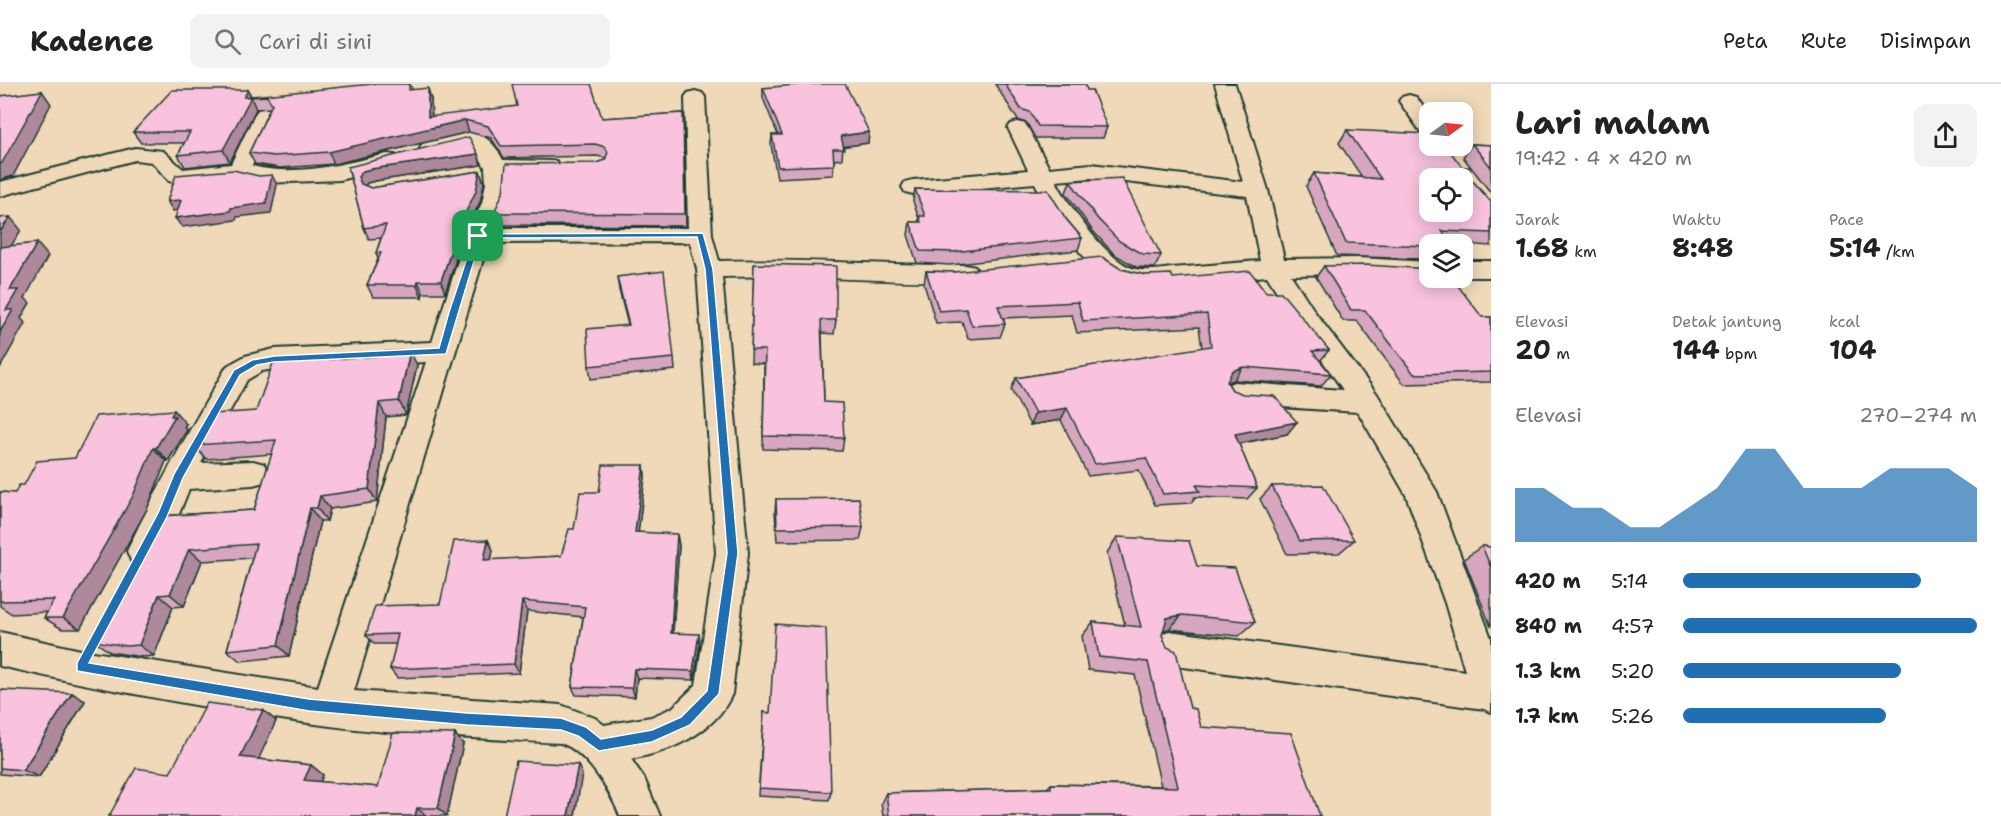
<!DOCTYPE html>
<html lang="id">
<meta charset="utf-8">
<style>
:root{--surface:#fff;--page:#f2f2f2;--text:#222;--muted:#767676;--line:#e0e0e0;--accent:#1f6fb2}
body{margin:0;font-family:"Shantell Sans",sans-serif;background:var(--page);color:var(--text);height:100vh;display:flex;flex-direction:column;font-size:22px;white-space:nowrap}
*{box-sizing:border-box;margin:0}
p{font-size:20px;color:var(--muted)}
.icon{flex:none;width:33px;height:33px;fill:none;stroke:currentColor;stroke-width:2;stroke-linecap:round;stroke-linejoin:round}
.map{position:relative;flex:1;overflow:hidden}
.panel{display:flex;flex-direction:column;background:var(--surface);width:510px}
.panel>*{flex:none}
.needle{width:39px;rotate:75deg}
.tools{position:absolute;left:1419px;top:18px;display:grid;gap:12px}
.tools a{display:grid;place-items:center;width:54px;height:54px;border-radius:12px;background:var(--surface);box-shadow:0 3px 15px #0003;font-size:30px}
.pin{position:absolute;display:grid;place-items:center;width:51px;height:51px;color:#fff;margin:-26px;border-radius:12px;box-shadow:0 3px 9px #0006}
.round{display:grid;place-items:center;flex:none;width:63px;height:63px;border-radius:12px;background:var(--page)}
.head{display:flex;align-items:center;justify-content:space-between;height:102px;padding:0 24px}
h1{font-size:33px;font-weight:700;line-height:45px}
.figures{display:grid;grid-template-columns:repeat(3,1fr);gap:9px;height:102px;padding:6px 24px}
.figures div{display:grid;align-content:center}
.figures b{font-size:26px;font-weight:700}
.figures small{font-size:16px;font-weight:400}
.figures p{font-size:16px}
.chart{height:168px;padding:12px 24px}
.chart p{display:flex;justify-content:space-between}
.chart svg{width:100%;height:108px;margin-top:6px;fill:var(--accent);opacity:.7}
ul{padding:0 24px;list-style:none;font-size:20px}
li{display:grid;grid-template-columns:96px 72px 1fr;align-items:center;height:45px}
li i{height:15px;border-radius:8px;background:var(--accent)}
header{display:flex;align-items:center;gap:36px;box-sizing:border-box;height:84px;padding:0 30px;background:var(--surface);border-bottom:2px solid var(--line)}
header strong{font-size:28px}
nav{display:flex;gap:33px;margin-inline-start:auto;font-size:21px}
.search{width:420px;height:54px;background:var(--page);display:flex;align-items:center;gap:15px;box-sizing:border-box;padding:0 21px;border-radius:12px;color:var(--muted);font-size:22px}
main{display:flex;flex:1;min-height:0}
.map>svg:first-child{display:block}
</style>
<header>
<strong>Kadence</strong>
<div class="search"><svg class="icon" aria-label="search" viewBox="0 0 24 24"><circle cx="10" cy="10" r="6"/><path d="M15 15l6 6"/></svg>Cari di sini</div>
<nav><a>Peta</a><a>Rute</a><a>Disimpan</a></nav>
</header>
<main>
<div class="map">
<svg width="1491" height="732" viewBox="0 0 1491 732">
<rect width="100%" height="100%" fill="#efd9b8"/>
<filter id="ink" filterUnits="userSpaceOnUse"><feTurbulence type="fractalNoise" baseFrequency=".0167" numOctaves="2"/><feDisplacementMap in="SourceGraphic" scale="12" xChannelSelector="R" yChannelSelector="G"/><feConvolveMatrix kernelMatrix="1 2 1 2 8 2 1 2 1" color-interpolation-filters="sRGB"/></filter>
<g filter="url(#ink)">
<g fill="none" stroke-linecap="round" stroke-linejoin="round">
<defs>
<path id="minor" d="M1215 0H1235L1268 106 1284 175 1358 174 1430 178V194H1432H1430L1358 190 1291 191 1317 231 1377 310 1437 408 1491 554V628L1484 625 1169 581 1156 576 1151 564 1156 552 1169 547 1465 587 1445 519 1406 411 1358 328 1234 320 1224 316 1220 309 1224 302 1234 298 1343 306 1299 243 1267 192C1229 195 1150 211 1116 197 1082 182 1051 130 1035 99L913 110 905 108 902 103 905 98 913 96 1028 86 1008 44 1011 40 1018 38 1025 40 1028 44 1049 84 1091 80 1243 98ZM1091 94 1247 112 1260 177C1231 179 1202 182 1172 184 1161 185 1147 188 1135 185 1106 177 1070 123 1056 97Z
M695 7 702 9 705 13 712 151 719 177C802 174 884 182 966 181L975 183 978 189 975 195 966 197C885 199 804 190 722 193L748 469 732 610C715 649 670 668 631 675L644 694 660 732H620C610 707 587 668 561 659 477 654 391 651 308 639 205 624 101 605 0 582V548L81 566 318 603 426 278 274 285 262 287 247 296 201 379 253 377 264 380 268 389 264 398 253 401 189 405 179 430 155 477 143 481 131 477 127 467C157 403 191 343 227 282L245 272 274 265 432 258 466 152 482 119 486 99 485 83 473 62C456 61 440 73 423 69L420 64 423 59C459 50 483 36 503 76L556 77 559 82 556 87 507 89 504 119 493 144H688L685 13 688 9ZM690 158 697 185 716 469 696 601 672 624 651 633 604 641 595 634 561 621 354 607 488 159Z
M1409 11 1416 13 1430 32V53L1423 51 1399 17 1402 13Z
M265 24 272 26 275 30 252 82C297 93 343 80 387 70L395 71 398 76 395 81 340 96 265 99 239 93 177 99 169 97 152 78 135 76 0 112V98L135 64 163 67 183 85 231 80 255 30 258 26Z
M1462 177H1491V193H1462Z"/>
</defs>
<use href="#minor" stroke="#1f3d34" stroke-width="4"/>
<use href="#minor" fill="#efd9b8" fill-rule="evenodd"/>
</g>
<path fill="#d6a7be" stroke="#1f3d34" stroke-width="1.5" d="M410 0 412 5 431 15 432 33 602 34 683 29 686 142 497 141 494 129 596 79 605 76 606 74 597 72 504 74 491 54 469 48 334 80 280 84 255 80 249 69 270 24 256 25 230 78 185 83 178 71 184 59H141L133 48 248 6 251 12Z
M995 0H1085L1087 6 1107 43 1103 54H1035L1027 39 1018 36Z
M763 4 869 48 868 59 843 62 842 75 834 76 833 91 777 94 771 61 772 51H778L763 14Z
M1347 46 1471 95 1491 118V162L1462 160H1430V172H1423L1421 175 1337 172 1306 102 1314 89 1362 93 1339 59Z
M1472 60 1491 61V109L1463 73Z
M481 81 375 97 367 99 365 102 371 104 480 87 484 99 480 118 464 151 445 209H423L422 213H373L367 201 378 175 376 169 381 154 369 155 364 144 348 83Z
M1070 97 1161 171 1155 184 1136 183 1114 170 1092 146 1066 109Z
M915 105 1066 135 1082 154 1078 166 950 181 917 179 908 151 910 138H918L919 135 913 117Z
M754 180 836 236 834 250 822 249 824 318 844 354 842 367 763 365 764 280 751 279Z
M1324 182 1482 233H1491V298L1404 300 1357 237H1343L1316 193Z
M1121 185 1146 191 1173 194 1266 208 1329 266 1320 277 1331 290 1321 302 1234 296 1227 298 1232 306 1287 350 1239 360 1257 404 1247 415 1195 413 1191 419 1155 421 1139 386 1088 392 1061 336 1030 341 1011 306 1016 294 1202 264 1199 243 1077 249 1072 231 1003 234 1005 240 1000 253 968 255 962 238 936 239 924 200 926 187 954 188Z
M617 193 674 274 675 286 591 295 589 282 628 241 619 206Z
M417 281 406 331 386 333 377 418 330 425 327 437H320L289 572 240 577 227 566 252 474 202 477 184 522 173 523 154 572 142 573 110 568 94 557 160 432 254 426 272 370 206 375 194 361 256 327Z
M186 340 184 343 187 346 168 377H166L147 425 80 545H62L44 534 47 528 12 530 0 522V408L15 409 24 401 75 374Z
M644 381 645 393 638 448 679 461 673 549 700 560 694 596 637 594 635 613 576 611 572 603 583 533 527 527 519 589 397 594 390 585 396 560H374L366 551 440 520 488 456 493 466 491 476 561 472 574 445 599 408Z
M1272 402 1354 456 1339 469 1287 470 1260 415Z
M776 415 863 443 860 456 777 457 775 428Z
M1117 453 1197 482 1255 538 1239 552 1169 545 1163 546 1162 551 1190 624 1201 643 1320 732H883L881 719 886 709 1047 704 1051 700 1161 702 1135 591 1088 586 1082 552 1093 538 1125 541 1107 469Z
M1482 462 1491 463V543L1464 475Z
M0 606 85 617 39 693 0 690Z
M263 626 276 637 258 675 311 681 323 691 320 698 378 703 463 660 447 732H109L170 689Z
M764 628 831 708 829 716 758 712Z"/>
<path fill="#ae889b" stroke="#1f3d34" stroke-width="1.5" d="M428 4 431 15 432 44 465 36 469 48 334 80 329 68 428 33Z
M248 6 256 25 230 78 223 66 244 13Z
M42 7 51 20 13 92 0 96V80Z
M869 48 868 59 840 63 841 52Z
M478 70 481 81 375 97 367 99 363 105 358 93 363 87 371 85Z
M480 87 484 99 480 118 464 151 445 209 441 197 460 140Z
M272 91 277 101 271 129 237 133 236 136 182 143 175 134 231 124Z
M181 116 187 125 173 127 167 117Z
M10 133 21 146 2 177 0 174V148Z
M37 159 48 172 25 214 30 219 21 234 25 239 0 284V248L10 206Z
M418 197 423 209 422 213 417 201Z
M410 267 417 281 406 331 399 317Z
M1243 283 1234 296 1223 300 1232 287Z
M379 319 386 333 377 418 369 405Z
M1067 324 1061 336 1030 341 1035 329Z
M174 326 186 340 184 343 187 346 168 377 156 364Z
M1297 338 1287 350 1226 362 1235 350Z
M153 364 166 377 147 425 80 545 63 534Z
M644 381 645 393 637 459 635 448Z
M320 412 330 425 327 437 317 424Z
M310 424 320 437 289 572 278 561Z
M677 450 679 461 672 559 671 549Z
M488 456 493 466 489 487 484 476Z
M189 465 202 477 184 522 170 510Z
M159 511 173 523 154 572 139 561Z
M522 517 527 527 519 589 514 580Z
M1182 531 1169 545 1154 548 1167 534Z
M699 550 700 560 694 596 693 587Z
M634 585 637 594 635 613 632 604Z
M72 609 85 617 39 693 23 686Z
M263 626 276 637 255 683 240 673Z
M455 650 463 660 447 732 438 724Z
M311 681 323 691 317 705 304 696Z
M578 681 582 690 575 732H568Z
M417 724 427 732H415Z"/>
<path fill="#f9c2dd" stroke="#1f3d34" stroke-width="1.5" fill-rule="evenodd" d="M372 0H409V6L428 4V33L517 22 512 0H591L602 34 683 29 685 130 494 129 503 108 506 80 596 79 605 76 608 68 605 63 595 60 501 62 488 42 465 36 329 68 274 72 249 69 272 20 267 12 251 13 223 66 178 71 190 48H133L172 6H248L244 13Z
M805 0H845L869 48 841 52 844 65H833L834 81 778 83 772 51H782L763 4Z
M1005 0H1085L1087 6H1092L1107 43 1038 42 1030 28 1021 25Z
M42 7 2 79 0 80V12Z
M1347 46 1430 50V62H1446L1462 83H1470L1471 95 1491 118V149L1442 147 1451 160 1428 159 1430 160V162L1346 159 1314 89 1381 95ZM1430 94H1462V128H1430Z
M469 53 478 70 371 85 363 87 358 93 361 100 371 104 480 87 476 107 460 140 441 197H418L417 201H367L381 169H376L386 141 364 144 348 83Z
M1472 60 1491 61V83Z
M233 86 259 92 272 91 266 119 231 124 230 127 175 134 181 116 167 117 176 91Z
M1122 94 1161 171 1142 170 1119 157 1097 134 1070 97Z
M915 105 1048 106 1066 135 1082 154 953 168 920 167 910 138H921L919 132H925Z
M10 133 0 148V134Z
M37 159 10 206H18L6 226H13L0 248V163Z
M1102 173 1121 185 1146 191 1171 190 1173 194 1250 187 1266 208H1281L1329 266 1312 267 1331 290 1243 283 1232 287 1227 298 1232 306 1243 310 1274 312 1297 338 1235 350 1257 404 1196 401 1200 407 1163 410 1146 374 1095 380 1067 324 1035 329 1016 294 1211 262 1207 230 1083 237 1078 218 998 222 1005 240 972 242 966 225 939 227 926 187 954 188Z
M754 180 836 182V236H821L824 318 842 319 844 354 763 352 765 266H751Z
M1366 181 1430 185V194H1452L1482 233H1491V288L1414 290 1365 226H1351L1324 182Z
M664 187 674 274 589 282 587 245 629 241 617 193Z
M410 267 399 317 379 319 369 405 320 412 317 424H310L278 561 227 566 256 460 189 465 170 510 159 511 139 561 127 562 94 557 160 432 254 426 276 356 194 361 212 330 256 327 273 279 375 272 376 268Z
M174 326 171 332H175L156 364H153L133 412 63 534H44L54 516 0 517V408L15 409 19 401H24L37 377 75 374 96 332Z
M603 381H644L635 448 677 450 671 549 699 550 693 587 634 585 632 604 572 603 585 523 522 517 514 580 390 585 398 550 366 551 375 522 440 520 454 457 488 456 484 476 561 472 569 445H574L580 408H599Z
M1323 401 1354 456 1300 457 1272 402Z
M859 414 863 443 777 444 776 415Z
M1117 453 1189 457 1197 482 1235 484 1255 538 1182 531 1167 534 1162 551 1167 563 1176 567 1190 624 1196 625 1201 643 1291 649 1320 732H889L886 709 1051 704V700L1178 703 1148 578 1099 573 1093 538 1141 543Z
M1482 462 1491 463V484Z
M775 540 826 544 831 708 759 704 764 628 770 629Z
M0 606 72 609 23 686 0 684Z
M207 619 263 626 240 673 311 681 304 696 378 703 393 649 455 650 438 724H417L415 732H109L136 684 170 689Z
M516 677 578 681 568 732H504Z"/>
</g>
<path fill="#1f6fb2" stroke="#fff" stroke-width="1.5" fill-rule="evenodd" d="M703 149 713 185 738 469 719 610 690 641 652 658 599 667 578 652 561 646 467 641 309 627 77 587V579L158 429 174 390 234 286 252 276 274 272 439 264 449 228 475 150ZM697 153 705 185 727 469 707 607 681 633 652 646 601 655 586 643 561 634 467 629 309 615 89 579 167 433 183 394 240 291 257 281 274 278 446 270 481 154Z"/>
</svg>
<div class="tools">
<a><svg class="needle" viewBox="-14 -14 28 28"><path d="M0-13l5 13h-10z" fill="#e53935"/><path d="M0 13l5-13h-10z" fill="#767676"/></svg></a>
<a><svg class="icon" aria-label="locate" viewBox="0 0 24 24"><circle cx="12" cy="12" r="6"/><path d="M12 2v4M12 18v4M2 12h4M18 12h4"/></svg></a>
<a><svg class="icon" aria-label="layers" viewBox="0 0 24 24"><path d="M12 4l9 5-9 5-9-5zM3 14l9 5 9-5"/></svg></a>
</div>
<div class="pin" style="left:478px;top:152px;background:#1e9e55"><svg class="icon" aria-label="arrive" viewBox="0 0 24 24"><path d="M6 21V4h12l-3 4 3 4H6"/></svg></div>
</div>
<section class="panel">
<div class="head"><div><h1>Lari malam</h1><p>19:42 · 4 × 420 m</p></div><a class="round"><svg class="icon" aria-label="share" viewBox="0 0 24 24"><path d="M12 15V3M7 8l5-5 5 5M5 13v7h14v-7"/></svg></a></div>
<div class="figures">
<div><p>Jarak</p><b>1.68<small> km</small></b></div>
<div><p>Waktu</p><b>8:48</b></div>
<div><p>Pace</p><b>5:14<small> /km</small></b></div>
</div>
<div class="figures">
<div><p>Elevasi</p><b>20<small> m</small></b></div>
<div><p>Detak jantung</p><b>144<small> bpm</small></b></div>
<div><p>kcal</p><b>104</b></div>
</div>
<div class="chart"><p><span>Elevasi</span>270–274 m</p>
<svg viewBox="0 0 160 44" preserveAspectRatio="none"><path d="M0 44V22L10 22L20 30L30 30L40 38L50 38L60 30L70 22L80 6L90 6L100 22L110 22L120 22L130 14L140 14L150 14L160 22V44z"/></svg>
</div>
<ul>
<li><b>420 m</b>5:14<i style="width:81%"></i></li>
<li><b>840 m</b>4:57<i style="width:100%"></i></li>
<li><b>1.3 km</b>5:20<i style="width:74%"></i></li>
<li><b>1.7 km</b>5:26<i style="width:69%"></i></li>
</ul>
</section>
</main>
